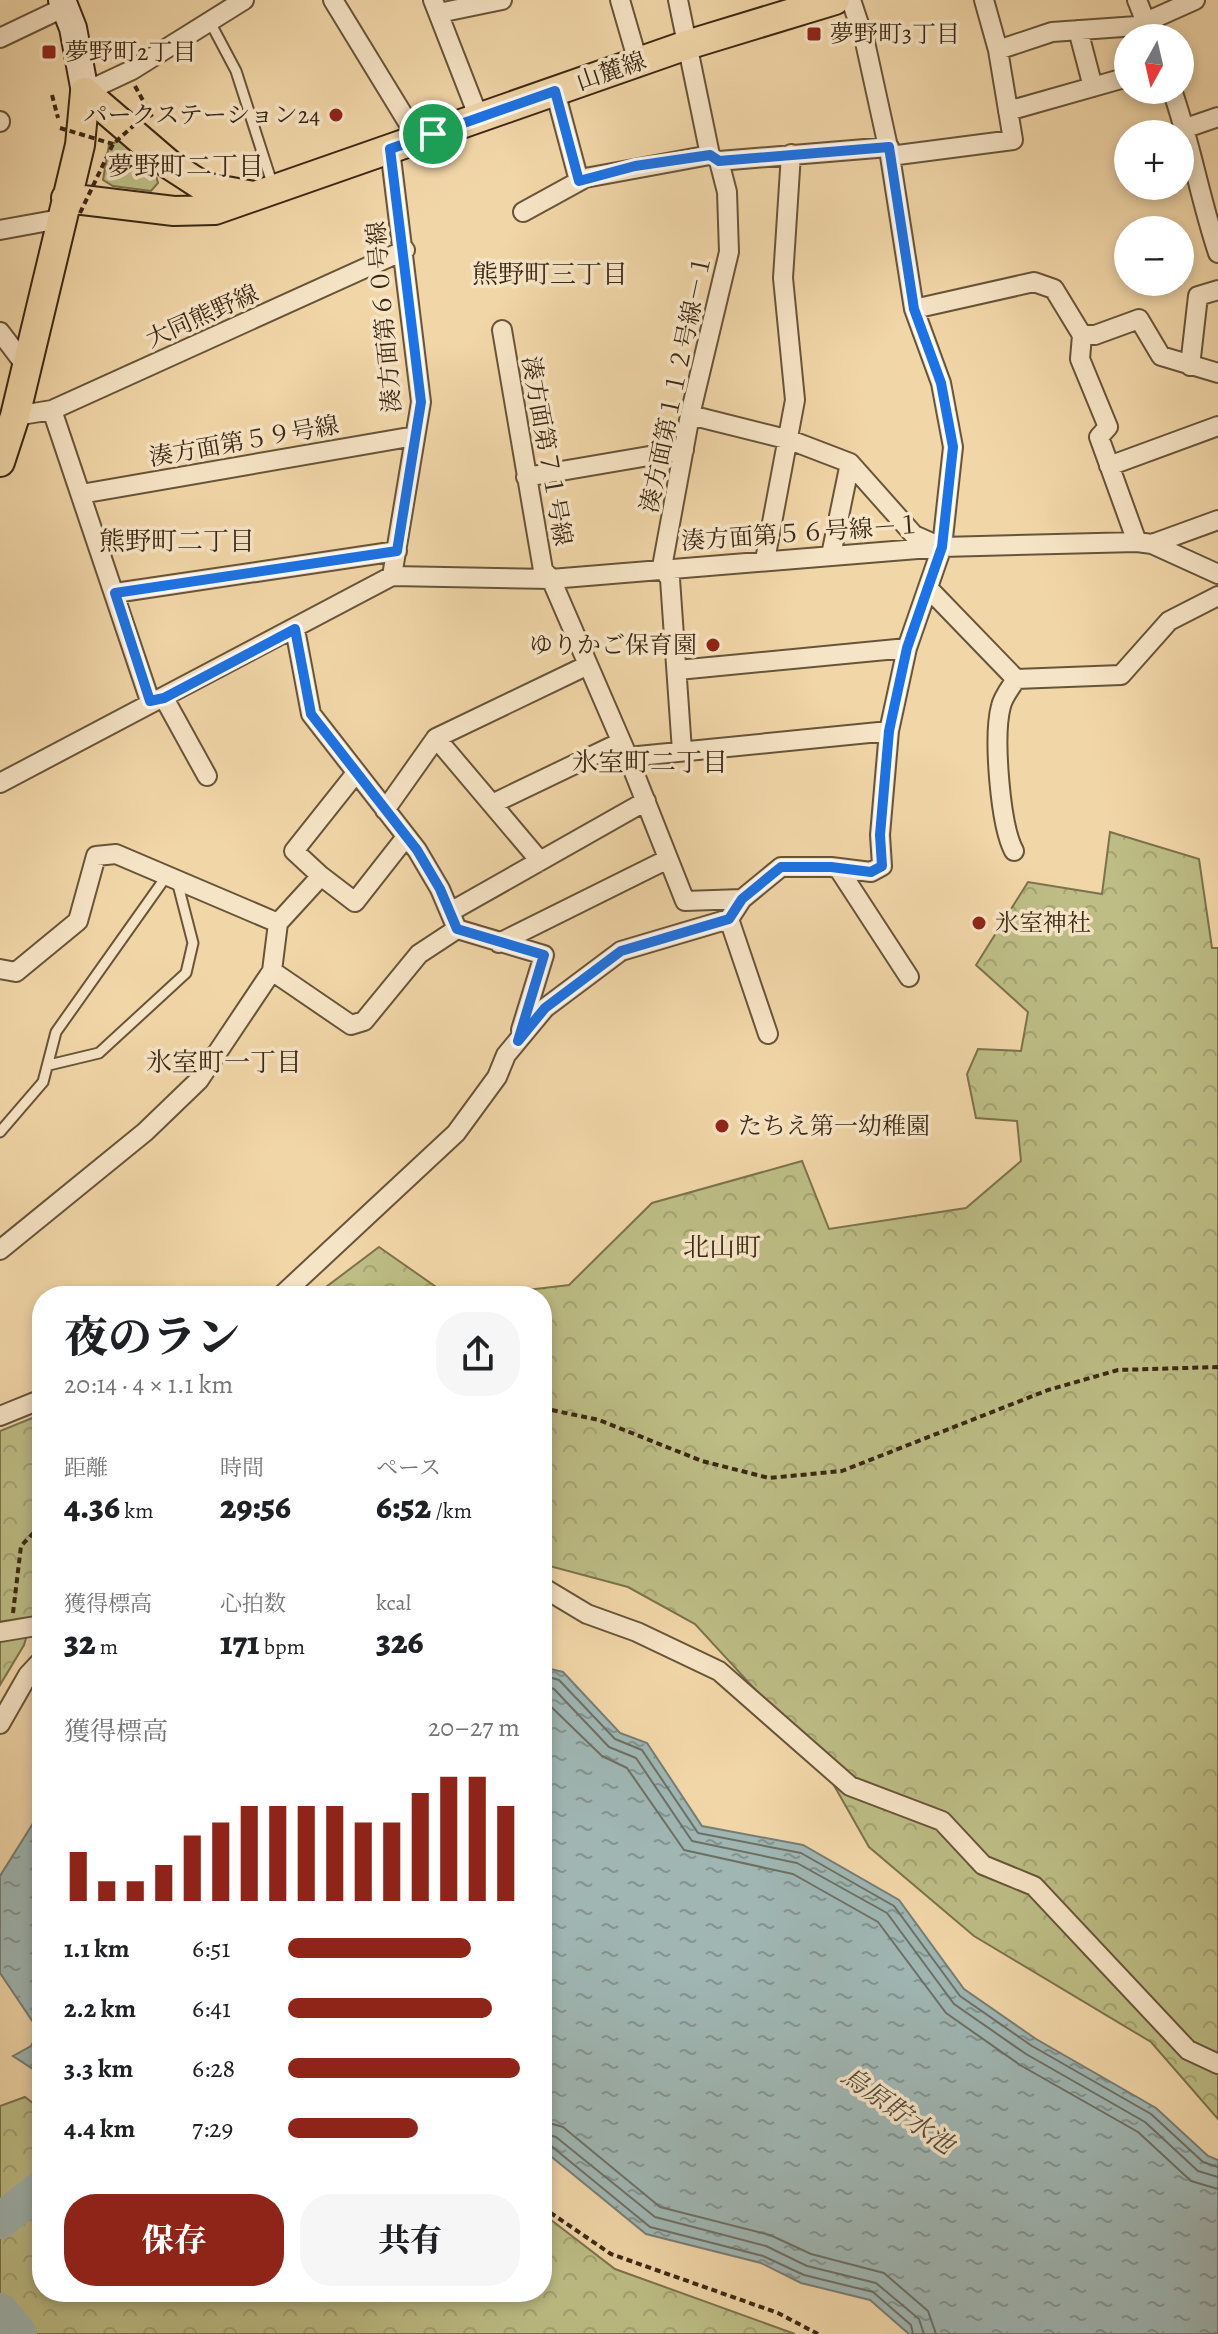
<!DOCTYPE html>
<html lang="ja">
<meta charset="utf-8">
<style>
:root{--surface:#fff;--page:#f6f6f6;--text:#202124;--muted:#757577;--accent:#8f2418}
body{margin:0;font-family:Alegreya,"Noto Serif JP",serif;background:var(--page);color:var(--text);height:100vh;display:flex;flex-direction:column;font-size:30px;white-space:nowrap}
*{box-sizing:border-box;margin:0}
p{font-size:26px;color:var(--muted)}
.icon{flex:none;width:44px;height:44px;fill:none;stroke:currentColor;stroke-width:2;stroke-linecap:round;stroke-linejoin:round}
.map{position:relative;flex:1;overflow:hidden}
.drawer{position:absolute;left:32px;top:1286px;width:520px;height:1016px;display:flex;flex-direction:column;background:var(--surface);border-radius:32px;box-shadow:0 4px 12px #0003}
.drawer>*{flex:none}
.needle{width:52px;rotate:188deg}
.controls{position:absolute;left:1114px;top:24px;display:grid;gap:16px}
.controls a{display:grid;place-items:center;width:80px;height:80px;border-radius:50%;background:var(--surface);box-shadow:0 4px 12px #0003;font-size:40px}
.pin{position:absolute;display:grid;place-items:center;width:68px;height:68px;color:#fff;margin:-34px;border:4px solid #fff;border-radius:50%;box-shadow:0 2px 8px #0007}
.round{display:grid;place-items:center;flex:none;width:84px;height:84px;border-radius:32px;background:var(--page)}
.summary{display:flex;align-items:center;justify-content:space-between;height:136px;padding:0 32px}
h1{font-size:44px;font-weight:800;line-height:60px}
.metrics{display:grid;grid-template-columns:repeat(3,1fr);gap:12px;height:136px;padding:8px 32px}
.metrics div{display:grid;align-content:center}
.metrics b{font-size:34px;font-weight:800}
.metrics small{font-size:22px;font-weight:400}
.metrics p{font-size:22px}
.chart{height:224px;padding:16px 32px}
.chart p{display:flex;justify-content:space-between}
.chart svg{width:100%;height:144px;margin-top:8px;stroke:var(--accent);stroke-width:6}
.primary-button{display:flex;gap:16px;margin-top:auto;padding:16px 32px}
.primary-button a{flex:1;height:92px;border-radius:32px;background:var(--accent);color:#fff;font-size:32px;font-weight:800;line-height:92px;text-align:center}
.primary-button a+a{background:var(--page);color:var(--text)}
ul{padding:0 32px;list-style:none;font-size:26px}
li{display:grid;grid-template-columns:128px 96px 1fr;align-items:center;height:60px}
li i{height:20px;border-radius:10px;background:var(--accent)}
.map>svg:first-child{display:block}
</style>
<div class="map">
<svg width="1218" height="2334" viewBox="0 0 1218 2334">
<defs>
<pattern id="forest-crowns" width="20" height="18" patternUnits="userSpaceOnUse" patternTransform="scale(2)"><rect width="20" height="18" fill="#bdbd85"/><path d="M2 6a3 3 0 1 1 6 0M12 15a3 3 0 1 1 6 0" fill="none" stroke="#a3a272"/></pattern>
<pattern id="water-ripples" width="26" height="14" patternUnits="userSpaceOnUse" patternTransform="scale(2)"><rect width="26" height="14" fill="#9fb6b3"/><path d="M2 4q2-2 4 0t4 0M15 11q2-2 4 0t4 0" fill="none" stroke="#839490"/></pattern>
</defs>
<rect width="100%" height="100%" fill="#f1d6a8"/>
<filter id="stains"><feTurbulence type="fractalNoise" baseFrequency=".0025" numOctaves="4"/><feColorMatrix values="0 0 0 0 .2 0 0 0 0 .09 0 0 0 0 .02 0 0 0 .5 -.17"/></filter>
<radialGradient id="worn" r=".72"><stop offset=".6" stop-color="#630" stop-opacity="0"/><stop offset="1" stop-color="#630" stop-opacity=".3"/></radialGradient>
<path fill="#bdbd85" stroke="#7c724c" stroke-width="2" d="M118 141C135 146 155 165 158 183L151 191 113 186 103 180 109 145Z"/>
<path fill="url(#forest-crowns)" stroke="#7c724c" stroke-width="2" d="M1110 832 1199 859 1212 948H1218V2119L1151 2042 974 1936 869 1847 819 1759 695 1624 628 1587 542 1564V1296H476L569 1285 652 1203 802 1161 829 1229 966 1208 1021 1161 1017 1121 976 1118 967 1074 978 1049 1021 1051 1028 1012 976 965 1028 882 1102 894Z
M379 1247 449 1296H314Z
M42 1414V1584L24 1645 0 1685V1431Z
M25 2097 42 2110V2292H542V2213L615 2269 795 2334H0V2106Z"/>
<path fill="url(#water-ripples)" stroke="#777d73" stroke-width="2" d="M542 1667 563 1672 620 1733 647 1743 702 1826 803 1845 899 1900 964 1989 1036 2039 1156 2108 1208 2156 1218 2160V2334H909L870 2300 801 2283 761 2263 646 2234 542 2149Z
M42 1809V2075L13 2056 31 2046 39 2031 0 1973V1876Z"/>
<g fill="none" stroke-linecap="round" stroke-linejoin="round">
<path stroke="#6d6f64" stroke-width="2" d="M542 1675 559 1680 615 1739 642 1750 698 1833 801 1853 894 1906 960 1996 1032 2046 1151 2114 1203 2162 1218 2167
M542 1685 554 1689 609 1747 636 1758 692 1841 797 1863 887 1913 954 2004 1026 2054 1145 2122 1198 2171 1218 2177
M542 1698 602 1756 627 1768 684 1850 793 1874 878 1922 946 2013 1020 2065 1138 2132 1191 2181 1218 2189
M542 2121 563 2127 660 2207 770 2235 811 2254 884 2273 928 2311 936 2334
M542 2133 556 2137 655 2217 766 2246 807 2266 876 2283 919 2319 924 2334
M542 2143 550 2145 650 2227 763 2256 804 2275 873 2292 911 2325 913 2334"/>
<path stroke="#9fb6b3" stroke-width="36" d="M0 2221 42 2188
M0 2311 19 2334"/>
<defs>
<path id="lane" d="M210 22 236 71 273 186
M49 1065 99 1053 186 973 193 943 177 881
M0 1132 43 1082 56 1032 168 874"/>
<path id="street" d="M333 0 418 139
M433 0 479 118
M620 0 638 62
M678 0 710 155
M1137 0 1152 38
M439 13 502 0
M1078 30 1093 87
M0 38 65 7
M998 50 1052 32 1137 26 1195 0
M1172 90C1191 144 1200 199 1218 253
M555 91 579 181
M85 92 132 70 244 0
M1008 111 1128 77
M0 121V122
M1186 128 1218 117
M390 149 421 402 392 576
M890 156 1013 140 998 50 984 0
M719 161 889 147
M523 212 585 178 710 155
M0 230 60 219
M914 309 1034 282 1054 289 1082 335
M502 330 543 570 551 579 628 757 685 901 742 899
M0 332 26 366
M1082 335 1080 359 1108 427 1099 437 1137 542
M1082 335H1095L1139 319 1161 356 1218 373
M1190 366 1198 296 1218 290
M52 410 150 701
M690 415 790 440 850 463 914 535 939 546
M15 416 52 410 405 250
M1109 466 1218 426
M526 477 684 450
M81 494 415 436
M1152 544 1218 520
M831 555 850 463
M765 560 795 400 783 278 791 154
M928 588 1016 679
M115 593 397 551
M295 629 311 714 417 850 440 889 457 929 544 955 521 1030
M678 670 907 648
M1016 679 1121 675 1169 621 1218 596
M164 698 207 776
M436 738 540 861
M682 751 670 579 662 567 690 415 729 252 727 192 719 161
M628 757 889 731
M0 783 392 576 551 579 942 547 1137 542 1152 544 1218 574
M492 804 621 742
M385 810 436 738 588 665
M1014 851C1000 825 993 736 1001 706 1003 697 1011 687 1016 679
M838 868 909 977
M321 876 294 851 356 773
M450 912 646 801
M729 919 768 1034
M499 943 668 859
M0 969 16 972 78 921 96 856 116 854 278 923
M272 971 351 1025 364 1021 419 954 457 929
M0 1250 145 1132 199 1080 272 971 278 923 321 876 355 902 406 837
M281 1296 456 1133 497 1077 506 1055 545 1008 621 951 729 919 742 899 781 867H831L871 872 882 866 880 835 889 731 907 648 942 547 953 447 941 383 914 309 890 156 865 42 851 0
M0 1416 42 1399
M542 1587 587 1614 637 1632 719 1671 850 1786 942 1821 983 1865 1034 1886 1188 2050 1218 2064
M0 1632 42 1625
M0 1724 28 1675 42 1660"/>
<path id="secondary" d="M62 0 73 28 85 92"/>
<path id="primary" d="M85 92 170 165 204 187 254 196
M66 198 174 211 215 210 687 45 835 0
M0 462 15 416 80 145 85 92"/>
</defs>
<use href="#lane" stroke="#685439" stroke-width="13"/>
<use href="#street" stroke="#685439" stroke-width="22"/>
<use href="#secondary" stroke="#3b2814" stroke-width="30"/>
<use href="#primary" stroke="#3b2814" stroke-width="32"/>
<path stroke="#3b2814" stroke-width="4" stroke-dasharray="6 4" stroke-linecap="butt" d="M135 86 152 117
M52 95 58 118
M542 1408 599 1420 702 1461 769 1478 842 1471 1048 1390 1118 1370 1218 1367
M13 1613 21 1546 42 1524
M542 2207 611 2254 778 2313 818 2334"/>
<use href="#lane" stroke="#f6e4c6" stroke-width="9"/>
<use href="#street" stroke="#f6e4c6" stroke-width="18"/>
<use href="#secondary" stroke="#f6e4c6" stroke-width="26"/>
<use href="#primary" stroke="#f1d6a8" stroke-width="28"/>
<path stroke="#3b2814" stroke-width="4" stroke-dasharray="6 4" stroke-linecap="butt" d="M60 128 113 144
M80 213 113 144 149 112"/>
</g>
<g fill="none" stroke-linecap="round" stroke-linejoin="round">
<defs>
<path id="route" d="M555 91 579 181 635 166 710 155 719 161 889 147 914 309 941 383 953 447 942 547 907 648 889 731 880 835 882 866 871 872 831 867H781L742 899 729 919 621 951 545 1008 518 1041 544 955 457 929 440 889 417 850 311 714 295 629 164 698 150 701 115 593 397 551 421 402 390 149Z"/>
</defs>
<use href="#route" stroke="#fff" stroke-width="16"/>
<use href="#route" stroke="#1a73e8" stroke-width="10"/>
</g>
<g fill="#8f2418" stroke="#f6e4c6" stroke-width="3">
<rect x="806" y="26" width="16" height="16" rx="4"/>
<rect x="41" y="44" width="16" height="16" rx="4"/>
<circle cx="336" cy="115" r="8"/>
<circle cx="713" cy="645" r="8"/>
<circle cx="979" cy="923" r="8"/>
<circle cx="722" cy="1126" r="8"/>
</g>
<g text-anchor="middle" stroke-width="7" stroke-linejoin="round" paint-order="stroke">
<g font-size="24" fill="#3b2814" stroke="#f6e4c6" text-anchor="start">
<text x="830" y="42">夢野町3丁目</text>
<text x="65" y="60">夢野町2丁目</text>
<text x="320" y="123" text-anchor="end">パークステーション24</text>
<text x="697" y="653" text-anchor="end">ゆりかご保育園</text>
<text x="995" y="931">氷室神社</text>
<text x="738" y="1134">たちえ第一幼稚園</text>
</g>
<g font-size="24" fill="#3b2814" stroke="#f6e4c6">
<text transform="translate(611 71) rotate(-19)" y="8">山麓線</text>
<text transform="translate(202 316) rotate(-24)" y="8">大同熊野線</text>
<text transform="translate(384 317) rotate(-95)" y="8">湊方面第６０号線</text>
<text transform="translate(676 383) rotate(-78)" y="8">湊方面第１１２号線－１</text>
<text transform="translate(244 441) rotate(-10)" y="8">湊方面第５９号線</text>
<text transform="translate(547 451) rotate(80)" y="8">湊方面第７１号線</text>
<text transform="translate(801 533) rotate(-4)" y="8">湊方面第５６号線－１</text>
</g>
<g font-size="26" fill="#3b2814" stroke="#f6e4c6">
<text x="186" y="175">夢野町二丁目</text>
<text x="550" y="283">熊野町三丁目</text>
<text x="177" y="550">熊野町二丁目</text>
<text x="650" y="771">氷室町二丁目</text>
<text x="224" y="1071">氷室町一丁目</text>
<text x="722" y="1256">北山町</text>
</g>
<g font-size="26" font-style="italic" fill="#544c3c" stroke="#f6e4c6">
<text transform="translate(898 2110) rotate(35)" y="9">烏原貯水池</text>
</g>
</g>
<rect width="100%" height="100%" filter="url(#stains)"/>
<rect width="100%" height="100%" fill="url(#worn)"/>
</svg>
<div class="controls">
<a><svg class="needle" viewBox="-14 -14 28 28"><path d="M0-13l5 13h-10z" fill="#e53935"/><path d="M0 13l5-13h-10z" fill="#757577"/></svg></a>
<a>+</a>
<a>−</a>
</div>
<div class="pin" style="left:433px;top:134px;background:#1e9e55"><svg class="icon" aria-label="arrive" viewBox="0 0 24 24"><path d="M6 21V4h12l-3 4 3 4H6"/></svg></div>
<section class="drawer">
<div class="summary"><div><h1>夜のラン</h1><p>20:14 · 4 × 1.1 km</p></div><a class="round"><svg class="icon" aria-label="share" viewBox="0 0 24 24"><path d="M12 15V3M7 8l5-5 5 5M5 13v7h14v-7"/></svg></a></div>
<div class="metrics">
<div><p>距離</p><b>4.36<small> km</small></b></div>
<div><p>時間</p><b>29:56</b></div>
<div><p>ペース</p><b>6:52<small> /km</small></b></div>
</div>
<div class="metrics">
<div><p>獲得標高</p><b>32<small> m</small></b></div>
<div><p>心拍数</p><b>171<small> bpm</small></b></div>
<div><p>kcal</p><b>326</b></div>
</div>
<div class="chart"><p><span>獲得標高</span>20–27 m</p>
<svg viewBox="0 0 160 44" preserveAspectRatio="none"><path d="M5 44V29M15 44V38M25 44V38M35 44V33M45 44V24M55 44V20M65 44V15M75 44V15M85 44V15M95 44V15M105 44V20M115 44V20M125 44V11M135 44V6M145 44V6M155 44V15"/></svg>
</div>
<ul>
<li><b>1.1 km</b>6:51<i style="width:79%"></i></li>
<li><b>2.2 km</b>6:41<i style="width:88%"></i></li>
<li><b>3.3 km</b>6:28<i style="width:100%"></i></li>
<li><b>4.4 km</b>7:29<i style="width:56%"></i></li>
</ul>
<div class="primary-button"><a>保存</a><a>共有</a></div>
</section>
</div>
